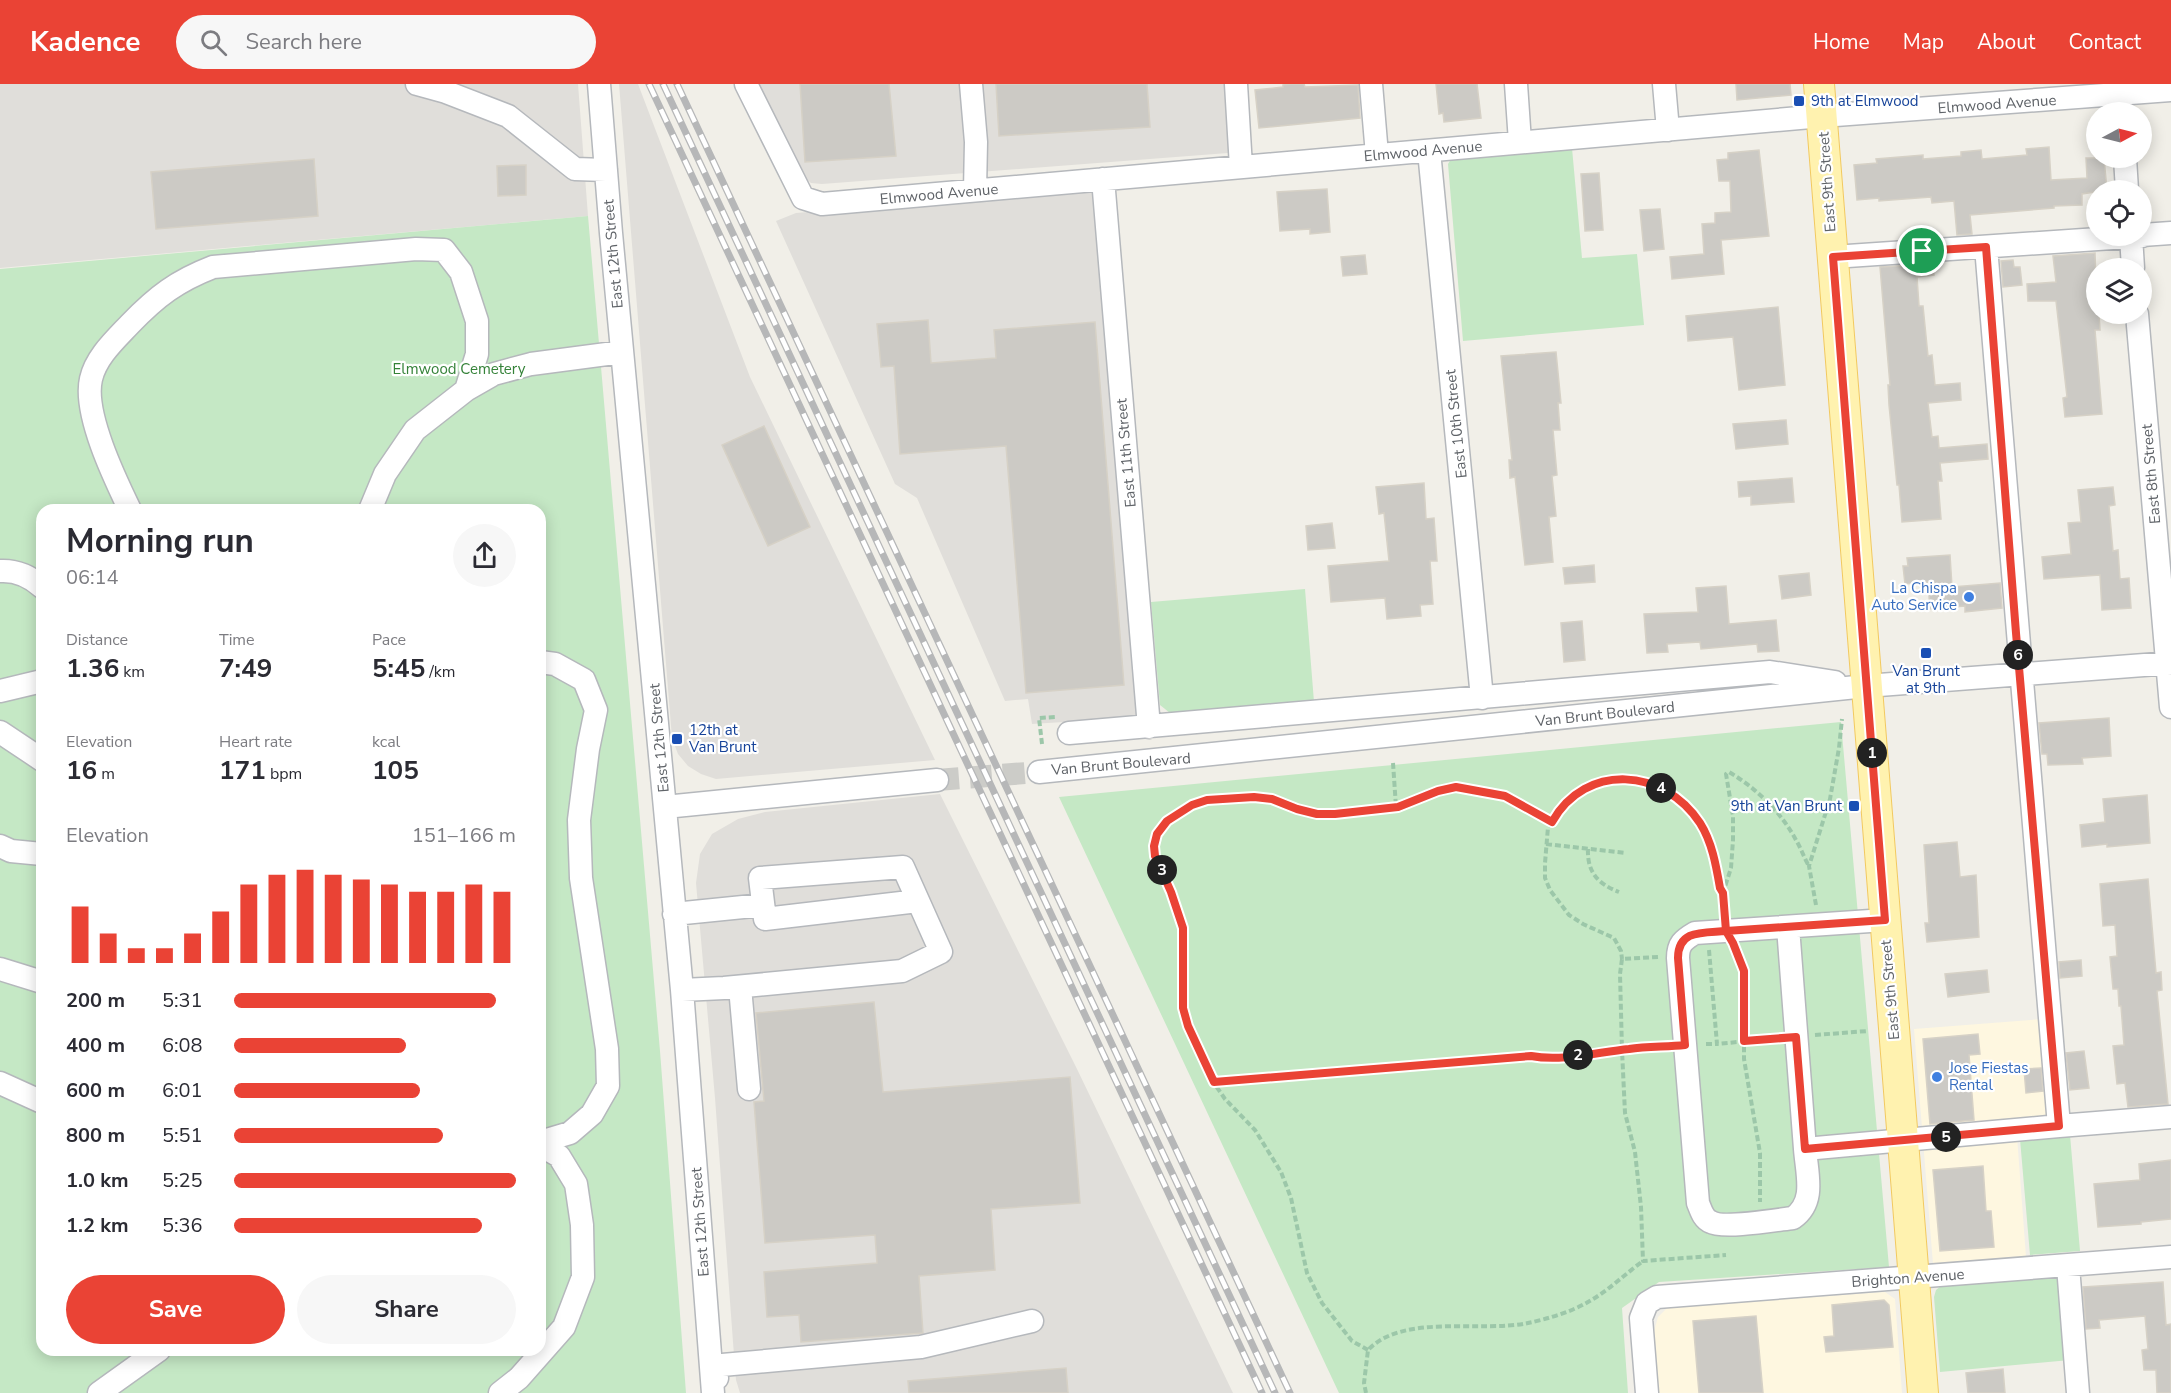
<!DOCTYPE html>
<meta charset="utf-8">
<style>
:root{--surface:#fff;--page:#f7f7f7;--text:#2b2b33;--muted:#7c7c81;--accent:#ea4335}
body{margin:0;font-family:"Nunito Sans",sans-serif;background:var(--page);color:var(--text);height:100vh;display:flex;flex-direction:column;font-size:22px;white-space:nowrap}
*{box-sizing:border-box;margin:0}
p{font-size:20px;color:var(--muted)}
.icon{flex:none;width:33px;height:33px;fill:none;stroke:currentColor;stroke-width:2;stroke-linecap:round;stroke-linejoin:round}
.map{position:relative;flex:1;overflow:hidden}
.side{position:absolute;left:36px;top:420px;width:510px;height:852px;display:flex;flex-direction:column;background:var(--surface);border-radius:18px;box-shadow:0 3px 15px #0003}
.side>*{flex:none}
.needle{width:39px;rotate:83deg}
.fabs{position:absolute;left:2086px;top:18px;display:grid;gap:12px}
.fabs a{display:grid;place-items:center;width:66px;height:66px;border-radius:50%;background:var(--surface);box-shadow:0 3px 15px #0003;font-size:30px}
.pin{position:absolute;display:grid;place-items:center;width:51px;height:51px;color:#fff;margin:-26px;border:3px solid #fff;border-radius:50%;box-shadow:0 2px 6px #0007}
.km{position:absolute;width:30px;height:30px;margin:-15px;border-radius:50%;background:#222;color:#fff;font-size:16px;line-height:30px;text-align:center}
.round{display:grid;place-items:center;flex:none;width:63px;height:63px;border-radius:32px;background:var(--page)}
.head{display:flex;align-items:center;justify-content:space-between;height:102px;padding:0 30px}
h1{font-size:33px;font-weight:700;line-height:45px}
.metrics{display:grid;grid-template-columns:repeat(3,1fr);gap:9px;height:102px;padding:6px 30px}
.metrics div{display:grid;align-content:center}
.metrics b{font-size:26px;font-weight:700}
.metrics small{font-size:16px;font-weight:400}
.metrics p{font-size:16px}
.chart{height:168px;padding:12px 30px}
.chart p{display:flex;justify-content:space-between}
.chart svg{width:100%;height:108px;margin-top:6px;stroke:var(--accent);stroke-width:6}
.cta{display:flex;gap:12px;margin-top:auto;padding:12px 30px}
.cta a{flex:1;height:69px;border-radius:36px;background:var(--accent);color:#fff;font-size:24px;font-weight:700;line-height:69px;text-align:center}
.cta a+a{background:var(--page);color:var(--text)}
ul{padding:0 30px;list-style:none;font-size:20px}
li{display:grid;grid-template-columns:96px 72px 1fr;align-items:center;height:45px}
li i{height:15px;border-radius:8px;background:var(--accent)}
header{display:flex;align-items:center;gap:36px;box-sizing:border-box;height:84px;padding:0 30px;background:var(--accent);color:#fff}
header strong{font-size:28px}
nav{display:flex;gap:33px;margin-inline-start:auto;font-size:21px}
.search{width:420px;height:54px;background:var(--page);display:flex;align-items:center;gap:15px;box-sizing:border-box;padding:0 21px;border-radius:33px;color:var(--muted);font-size:22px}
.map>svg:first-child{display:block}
</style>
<header>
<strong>Kadence</strong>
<div class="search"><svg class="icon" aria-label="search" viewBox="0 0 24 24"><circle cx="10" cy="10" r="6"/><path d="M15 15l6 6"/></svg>Search here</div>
<nav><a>Home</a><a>Map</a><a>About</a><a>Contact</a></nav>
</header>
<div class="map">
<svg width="2171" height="1309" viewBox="0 0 2171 1309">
<rect width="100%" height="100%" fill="#f1efe8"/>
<path fill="#fef7e0" d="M2055 934 2063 1047 2017 1052 2026 1173 1933 1180 1914 945Z
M1885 1208 1895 1215 1902 1309H1657L1654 1247 1658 1233 1668 1223Z"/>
<path fill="#e0deda" d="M0 0H578L588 132 0 184Z
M619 0H638L750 293 935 676 716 695 701 690 688 682 678 670 672 654Z
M757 0H1229L1233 65 1228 69 822 100 811 99 799 89Z
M1087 105 1094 110 1139 620 1136 632 1127 634 1032 640 1028 615 1005 617 917 414 895 400 776 137 796 129Z
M940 710 1077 985 1233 1309H740L736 1296 733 1258 715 1014 696 799 700 770 712 750 738 735 765 728Z"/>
<path fill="#c5e8c5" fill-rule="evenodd" d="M1572 64 1582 174 1637 170 1644 241 1463 257 1448 80 1451 75Z
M588 132 660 967 686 1309H0V185ZM42 426H540V1266H42Z
M1305 505 1314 618 1170 629 1160 621 1151 518Z
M1841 638 1889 1183 1659 1198 1622 1224 1628 1309H1339L1059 713Z
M2070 1051 2080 1167 2030 1171 2020 1055Z
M2063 1190 2070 1276 1940 1288 1934 1213 1936 1206 1942 1201Z"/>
<path fill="#cccac5" stroke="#d6d1c6" stroke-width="1.5" d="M800 0H889L896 72 805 78Z
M996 0H1147L1150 43 999 52Z
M1291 0H1304L1305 3 1358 1 1360 34 1259 44 1255 6 1283 3V1Z
M1436 0H1477L1481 34 1444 38 1443 29 1439 30Z
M1736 0H1790L1791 11 1737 16Z
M2049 63 2051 96 2087 94 2086 74H2104L2107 106 2082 110V121L2054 122V124L1970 131 1972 150 1957 151 1954 117 1932 119 1931 113 1879 117V114L1857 116 1854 81 1877 79 1876 75 1923 71V75L1961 72V68L1981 66 1982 75 2027 71 2026 65Z
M1759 66 1769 152 1721 156 1724 190 1672 195 1670 173 1704 170 1702 140 1715 139V129L1731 128 1730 97H1719L1717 76 1728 75V69Z
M314 75 318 132 156 145 151 88Z
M526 81V111L498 112 497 82Z
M1599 89 1603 146 1585 147 1581 90Z
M1327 105 1330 148 1310 150V145L1280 147 1277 108Z
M1660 125 1664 165 1644 167 1640 126Z
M2095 169 2097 230H2099L2100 246H2095L2102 330 2065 333 2063 314 2067 313 2056 217H2028L2027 200 2056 198 2053 172Z
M1365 171 1367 190 1343 192 1341 173Z
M2013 176 2014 183H2020L2022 201 2003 203 2001 177Z
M1933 180 1934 191 1917 193 1919 222H1923L1928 272 1932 271 1935 301 1960 299 1961 316 1928 319 1932 353 1938 352 1939 364 1987 360 1988 375 1940 379 1942 397H1938L1941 435 1902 438 1899 401H1897L1889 321 1888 301H1890L1880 183Z
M1778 223 1785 301 1739 306 1733 253 1688 257 1686 232Z
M928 236 931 279 996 274 994 246 1095 238 1124 601 1026 609 1006 362 900 370 894 282 881 283 877 240Z
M1556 268 1561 319H1558L1560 346H1553L1557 391 1552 392 1556 432 1549 433 1553 478 1525 481 1515 393 1510 394 1509 376H1512L1501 272Z
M1786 336 1788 360 1736 365 1733 340Z
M764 342 810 443 768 462 722 361Z
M1792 394 1794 418 1751 421V412L1739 413 1738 398Z
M1424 399 1426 435 1434 434 1437 477H1430L1433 520 1420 521 1421 532 1387 535 1385 514 1331 518 1328 482 1389 477 1384 429 1379 430 1376 403Z
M2113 403 2115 421 2109 422 2113 467 2118 466 2120 495 2129 494 2131 524 2102 526 2100 491 2044 495 2042 473 2071 470 2068 439 2081 438 2078 406Z
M1332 439 1335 464 1308 466 1306 442Z
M1950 471 1952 503 2000 499 2002 524 1965 528V522L1930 525 1928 498 1905 500 1903 482H1908L1907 474Z
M1594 481 1595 498 1565 500 1563 484Z
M1809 489 1811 511 1782 515 1779 492Z
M1726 502 1729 540 1776 536 1779 567 1758 568 1757 560 1701 565 1700 558 1667 560 1668 568 1647 569 1644 530 1698 528 1696 504Z
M1582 537 1585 576 1564 578 1561 539Z
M2109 634 2111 672 2082 674 2083 680 2048 681 2047 670H2042L2039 639Z
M2147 711 2150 759 2107 763V760L2082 763 2080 741 2105 738 2103 715Z
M1957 758 1960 793 1976 791 1979 853 1927 858 1925 839H1929L1924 761Z
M2148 795 2156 889 2161 888 2162 906 2157 907 2168 1020 2128 1023 2125 999 2117 1000 2113 962 2124 961 2121 922H2119L2118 905H2113L2110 873 2117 872 2115 841 2103 842 2100 800Z
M2081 876 2082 892 2060 894 2059 878Z
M1987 886 1989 908 1948 913 1945 890Z
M874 918 883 1008 1070 993 1080 1119 991 1125 995 1186 919 1192 923 1249 801 1258 799 1231 767 1233 764 1188 877 1179 875 1151 765 1159 754 1018 764 1017 756 929Z
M1978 950 1980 970 1969 971 1974 1036 1930 1040 1923 955Z
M2084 967 2089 1004 2070 1006 2066 969Z
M2041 984 2043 1007 2026 1009 2024 985Z
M2171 1076V1135L2141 1138V1140L2098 1143 2094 1100 2140 1096 2139 1080Z
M1983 1082 1986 1127H1991L1994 1163 1940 1167 1933 1086Z
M2163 1198 2166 1241 2171 1240V1309H2157L2156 1286H2144L2142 1266 2148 1265 2145 1232 2099 1236 2100 1244 2086 1245 2083 1203Z
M1884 1216 1889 1221 1893 1263 1826 1268 1824 1253 1834 1252 1832 1221Z
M1756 1232 1763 1309H1699L1693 1237Z
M1066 1284 1068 1309H909L908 1297Z
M2003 1285 2005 1309H1968L1966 1289Z"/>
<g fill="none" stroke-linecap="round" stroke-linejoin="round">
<path stroke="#ccccc8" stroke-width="22" stroke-dasharray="22 11" stroke-linecap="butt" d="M937 696 1039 688"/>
<defs>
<path id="minor" d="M417 0 446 8 508 32 575 85 606 86
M599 0 611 149 682 906 713 1309
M746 0 803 114 822 120 1822 32 2171 6
M971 0 976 58 975 106
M1236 0 1241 83
M1371 0 1377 71
M1516 0 1520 58
M1664 0 1668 46
M1429 67 1482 614
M2125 74 2127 106
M1103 95 1149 643
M2142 151 2171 149
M2131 152 2133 184
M1833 173 2142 152
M2137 230 2171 623
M130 426C115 395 83 329 91 295 96 273 115 256 130 240 157 212 177 197 213 183L416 165 444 166 461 188 477 237V270L466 306
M370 426 385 390 415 346 466 306 494 290 531 280 622 268
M0 487C16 486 31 493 42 503
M540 578 555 580 584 596 596 626 588 665 579 736 581 794 607 965 608 1002 592 1030 570 1049 540 1058
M0 607 42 597
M0 648 42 676
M1069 649 1770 588 1835 598
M1039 688 1866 602 2171 579
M665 723 937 696
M0 762 11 767 42 770
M674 830 763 821
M1885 836 1695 849C1683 856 1678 860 1678 874L1698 1119C1701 1126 1703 1135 1711 1138 1723 1145 1776 1136 1793 1134 1816 1118 1807 1091 1805 1065L2059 1042 1986 163
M1788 843 1805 1065
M0 885 42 898
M740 903 749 1005
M682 906 724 904 902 887 941 868 903 783 760 794 765 835 918 817
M0 999 42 1018
M2059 1042 2171 1033
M2068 1182 2078 1309
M717 1294 711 1282 921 1263 1032 1237
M99 1309 159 1266
M500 1309 519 1294 564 1243 583 1193 582 1141 576 1100 559 1072 540 1061
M1647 1309 1641 1234 1647 1219 1657 1213 2171 1173"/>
<path id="major" d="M1819 0 1923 1309"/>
</defs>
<use href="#minor" stroke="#b5b8bc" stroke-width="25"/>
<use href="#major" stroke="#f2c960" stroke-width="32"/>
<path stroke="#9cc7a9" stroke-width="4" stroke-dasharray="6 3" stroke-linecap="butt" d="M1042 660 1039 634 1055 633
M1393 679 1396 723
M1552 738 1548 743 1545 779V794L1550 806 1569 831 1583 840 1614 854 1621 867 1622 875
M1546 760 1626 769
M1588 765C1587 788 1598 800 1619 808
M1816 821 1809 782 1830 715 1839 664 1842 635
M1724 828 1723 809 1731 784 1733 756V732L1726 690 1729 688C1756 704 1781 728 1796 756 1801 764 1804 774 1809 782
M1735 865 1744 887V975L1760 1069V1118
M1709 866 1717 960 1777 954
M1658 873 1622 875 1620 890 1622 966 1665 963
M1815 951 1868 947
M1706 960H1717
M1214 998 1531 972C1557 977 1596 970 1622 966L1625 1029 1635 1068 1641 1123 1643 1177 1726 1171
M1368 1266 1352 1257 1322 1219 1307 1189 1291 1114 1281 1088 1255 1046 1225 1015 1216 1002 1188 942 1183 924V844L1171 808 1155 772 1154 762 1157 749 1167 737 1177 729 1207 716 1254 713 1272 715 1297 725 1317 730H1335L1398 723 1438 707 1456 703 1505 712 1552 738C1586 678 1664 684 1700 738 1712 758 1716 781 1720 804L1723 809
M1366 1309 1364 1299 1368 1266C1403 1229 1482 1249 1528 1239 1547 1235 1571 1228 1588 1218 1608 1207 1625 1190 1643 1177"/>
<use href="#minor" stroke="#fff" stroke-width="22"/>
<use href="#major" stroke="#fff2af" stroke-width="30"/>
<defs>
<path id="rail" d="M649 0 1262 1309
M663 0 1275 1309
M677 0 1290 1309"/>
</defs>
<use href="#rail" stroke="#b6b7b8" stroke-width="7"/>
<use href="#rail" stroke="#fff" stroke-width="4.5" stroke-dasharray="14" stroke-linecap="butt"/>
</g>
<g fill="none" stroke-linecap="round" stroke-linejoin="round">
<defs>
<path id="route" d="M1922 167 1833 173 1885 836 1726 847C1704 849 1678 845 1678 874L1685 961C1666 963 1647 962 1629 965 1598 968 1562 978 1531 972L1214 998 1188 942 1183 924V844L1171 808 1155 772 1154 762 1157 750 1167 737 1192 721 1207 716 1254 713 1272 715 1297 725 1317 730H1335L1398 723 1438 707 1456 703 1505 712 1552 738C1586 678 1664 684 1700 739 1712 758 1716 781 1720 804L1723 809 1726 847 1733 859 1744 887V957L1796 953 1805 1065 2059 1042 2016 549 1986 163 1922 167"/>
</defs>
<use href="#route" stroke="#fff" stroke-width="12"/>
<use href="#route" stroke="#ea4335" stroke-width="8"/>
</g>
<g fill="#1a4fb4" stroke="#fff" stroke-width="2">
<rect x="1793" y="11" width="12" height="12" rx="3"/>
<rect x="1920" y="563" width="12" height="12" rx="3"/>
<rect x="671" y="649" width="12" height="12" rx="3"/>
<rect x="1848" y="716" width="12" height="12" rx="3"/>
</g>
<g fill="#3f7fe0" stroke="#fff" stroke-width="2">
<circle cx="1969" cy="513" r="6"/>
<circle cx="1937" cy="993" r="6"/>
</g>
<g text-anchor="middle" stroke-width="4.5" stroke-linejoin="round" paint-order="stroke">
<g font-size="15" fill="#164399" stroke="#fff" text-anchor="start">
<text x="1811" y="22">9th at Elmwood</text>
<text x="1926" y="592" text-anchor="middle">Van Brunt<tspan x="1926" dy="17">at 9th</tspan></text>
<text x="689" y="651">12th at<tspan x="689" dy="17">Van Brunt</tspan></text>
<text x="1842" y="727" text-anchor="end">9th at Van Brunt</text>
</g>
<g font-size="15" fill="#5f6368" stroke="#fff">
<text transform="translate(1997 20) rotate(-4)" y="5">Elmwood Avenue</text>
<text transform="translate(1423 67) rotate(-5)" y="5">Elmwood Avenue</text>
<text transform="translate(1827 98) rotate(-94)" y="5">East 9th Street</text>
<text transform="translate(939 110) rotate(-5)" y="5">Elmwood Avenue</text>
<text transform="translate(613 170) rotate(-95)" y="5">East 12th Street</text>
<text transform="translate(1456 340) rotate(-96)" y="5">East 10th Street</text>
<text transform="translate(1126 369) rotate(-95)" y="5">East 11th Street</text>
<text transform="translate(2151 390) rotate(-95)" y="5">East 8th Street</text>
<text transform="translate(1605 630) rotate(-6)" y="5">Van Brunt Boulevard</text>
<text transform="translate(659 654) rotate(-95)" y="5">East 12th Street</text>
<text transform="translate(1121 680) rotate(-5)" y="5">Van Brunt Boulevard</text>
<text transform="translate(1890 906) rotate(-95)" y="5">East 9th Street</text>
<text transform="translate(700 1138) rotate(-94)" y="5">East 12th Street</text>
<text transform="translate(1908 1194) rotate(-4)" y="5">Brighton Avenue</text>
</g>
<g font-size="15" fill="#348238" stroke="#fff">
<text x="459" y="290">Elmwood Cemetery</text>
</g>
<g font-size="15" fill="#366cbe" stroke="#fff" text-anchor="end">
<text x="1957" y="509">La Chispa<tspan x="1957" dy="17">Auto Service</tspan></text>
<text x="1949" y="989" text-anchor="start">Jose Fiestas<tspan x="1949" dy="17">Rental</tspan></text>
</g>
</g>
</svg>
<div class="fabs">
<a><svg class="needle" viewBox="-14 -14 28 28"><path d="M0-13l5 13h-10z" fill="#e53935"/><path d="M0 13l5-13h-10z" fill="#7c7c81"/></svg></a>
<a><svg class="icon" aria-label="locate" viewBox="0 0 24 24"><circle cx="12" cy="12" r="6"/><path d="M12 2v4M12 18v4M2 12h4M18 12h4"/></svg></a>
<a><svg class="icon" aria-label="layers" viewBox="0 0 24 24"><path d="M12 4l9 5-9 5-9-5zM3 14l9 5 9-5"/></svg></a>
</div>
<div class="pin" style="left:1922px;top:167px;background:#1e9e55"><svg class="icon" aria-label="arrive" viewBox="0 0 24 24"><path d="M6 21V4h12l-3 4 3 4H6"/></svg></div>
<b class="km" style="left:1872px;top:669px">1</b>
<b class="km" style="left:1578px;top:971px">2</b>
<b class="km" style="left:1162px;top:786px">3</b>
<b class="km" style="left:1661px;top:704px">4</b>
<b class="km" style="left:1946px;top:1053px">5</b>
<b class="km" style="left:2018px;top:571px">6</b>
<section class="side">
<div class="head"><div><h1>Morning run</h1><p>06:14</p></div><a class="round"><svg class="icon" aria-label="share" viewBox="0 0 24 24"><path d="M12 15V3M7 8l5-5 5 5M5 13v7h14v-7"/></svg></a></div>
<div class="metrics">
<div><p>Distance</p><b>1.36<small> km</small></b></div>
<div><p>Time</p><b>7:49</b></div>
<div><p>Pace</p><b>5:45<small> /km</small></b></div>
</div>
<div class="metrics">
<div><p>Elevation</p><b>16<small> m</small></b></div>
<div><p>Heart rate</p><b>171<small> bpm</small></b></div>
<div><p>kcal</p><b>105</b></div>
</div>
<div class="chart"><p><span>Elevation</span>151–166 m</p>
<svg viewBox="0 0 160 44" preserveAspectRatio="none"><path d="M5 44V21M15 44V32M25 44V38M35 44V38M45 44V32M55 44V23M65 44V12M75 44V8M85 44V6M95 44V8M105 44V10M115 44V12M125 44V15M135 44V15M145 44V12M155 44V15"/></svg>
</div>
<ul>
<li><b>200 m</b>5:31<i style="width:93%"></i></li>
<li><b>400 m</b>6:08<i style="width:61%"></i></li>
<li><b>600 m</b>6:01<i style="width:66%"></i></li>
<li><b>800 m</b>5:51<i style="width:74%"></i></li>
<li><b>1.0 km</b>5:25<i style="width:100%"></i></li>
<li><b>1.2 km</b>5:36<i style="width:88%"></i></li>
</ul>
<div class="cta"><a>Save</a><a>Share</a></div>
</section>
</div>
